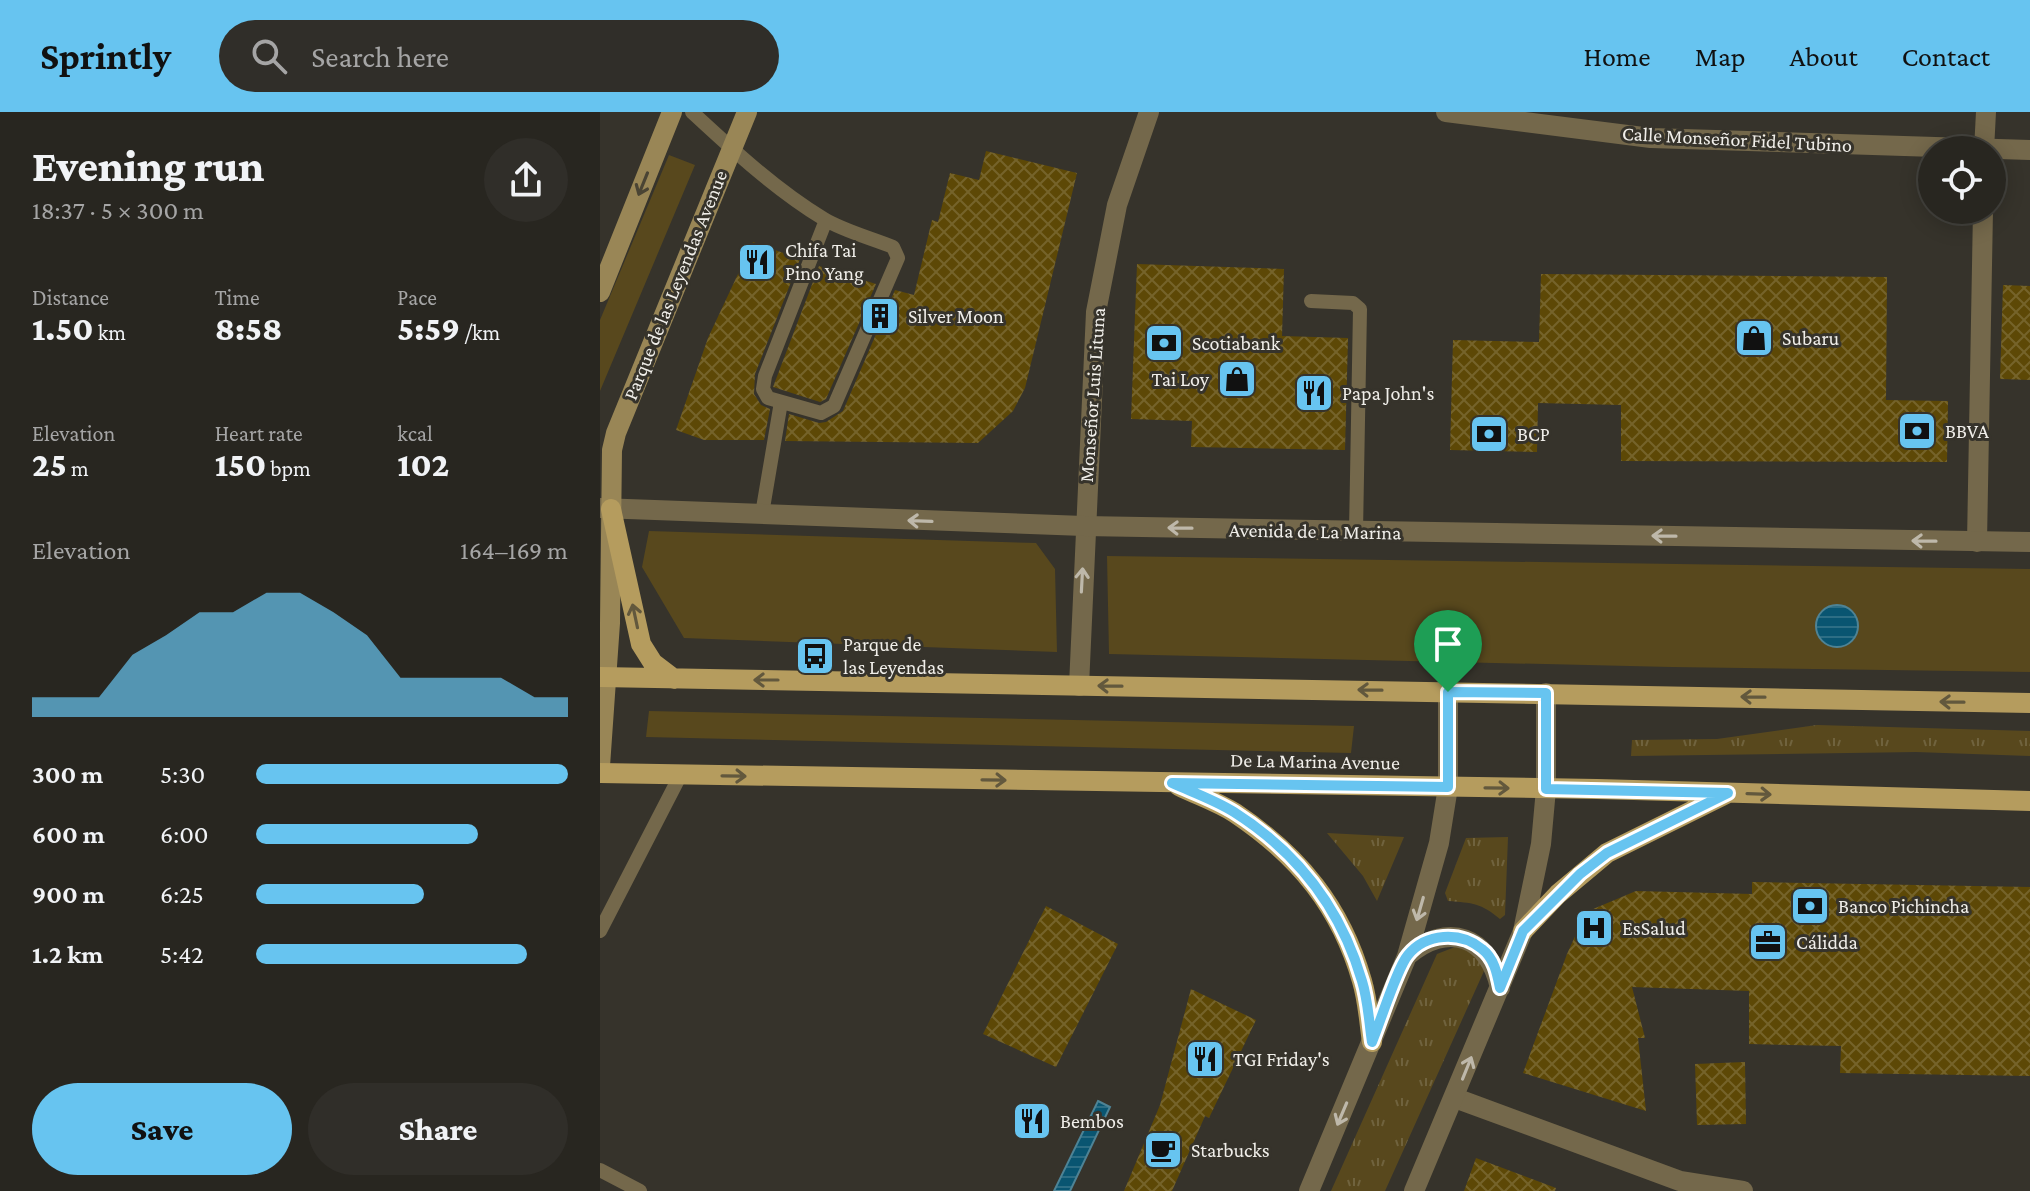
<!DOCTYPE html>
<meta charset="utf-8">
<style>
:root{--surface:#282620;--page:#302e29;--text:#f1f3f6;--muted:#a5a5a5;--line:#44433e;--accent:#67c4f0}
body{margin:0;font-family:"Crimson Pro",serif;background:var(--page);color:var(--text);height:100vh;display:flex;flex-direction:column;font-size:30px;white-space:nowrap}
*{box-sizing:border-box;margin:0}
p{font-size:26px;color:var(--muted)}
.icon{flex:none;width:44px;height:44px;fill:none;stroke:currentColor;stroke-width:2;stroke-linecap:round;stroke-linejoin:round}
.map{position:relative;flex:1;overflow:hidden}
.details{display:flex;flex-direction:column;background:var(--surface);width:600px}
.details>*{flex:none}
.buttons{position:absolute;left:1318px;top:24px;display:grid;gap:16px}
.buttons a{display:grid;place-items:center;width:88px;height:88px;border-radius:50%;background:var(--surface);box-shadow:0 4px 20px #0003,0 0 0 2px var(--line);font-size:40px}
.pin{position:absolute;display:grid;place-items:center;width:68px;height:68px;color:#fff;margin:-82px -34px;border-radius:50% 50% 50% 0;rotate:-45deg;box-shadow:0 0 8px #0007}
.pin .icon{rotate:45deg}
.round{display:grid;place-items:center;flex:none;width:84px;height:84px;border-radius:42px;background:var(--page)}
.head{display:flex;align-items:center;justify-content:space-between;height:136px;padding:0 32px}
h1{font-size:44px;font-weight:800;line-height:60px}
.metrics{display:grid;grid-template-columns:repeat(3,1fr);gap:12px;height:136px;padding:8px 32px}
.metrics div{display:grid;align-content:center}
.metrics b{font-size:34px;font-weight:800}
.metrics small{font-size:22px;font-weight:400}
.metrics p{font-size:22px}
.chart{height:224px;padding:16px 32px}
.chart p{display:flex;justify-content:space-between}
.chart svg{width:100%;height:144px;margin-top:8px;fill:var(--accent);opacity:.7}
.cta{display:flex;gap:16px;margin-top:auto;padding:16px 32px}
.cta a{flex:1;height:92px;border-radius:48px;background:var(--accent);color:#111;font-size:32px;font-weight:800;line-height:92px;text-align:center}
.cta a+a{background:var(--page);color:var(--text)}
ul{padding:0 32px;list-style:none;font-size:26px}
li{display:grid;grid-template-columns:128px 96px 1fr;align-items:center;height:60px}
li i{height:20px;border-radius:10px;background:var(--accent)}
header{display:flex;align-items:center;gap:48px;box-sizing:border-box;height:112px;padding:0 40px;background:var(--accent);color:#111}
header strong{font-size:38px}
nav{display:flex;gap:44px;margin-inline-start:auto;font-size:28px}
.search{width:560px;height:72px;background:var(--page);display:flex;align-items:center;gap:20px;box-sizing:border-box;padding:0 28px;border-radius:44px;color:var(--muted);font-size:30px}
main{display:flex;flex:1;min-height:0}
.map>svg:first-child{display:block}
</style>
<header>
<strong>Sprintly</strong>
<div class="search"><svg class="icon" aria-label="search" viewBox="0 0 24 24"><circle cx="10" cy="10" r="6"/><path d="M15 15l6 6"/></svg>Search here</div>
<nav><a>Home</a><a>Map</a><a>About</a><a>Contact</a></nav>
</header>
<main>
<section class="details">
<div class="head"><div><h1>Evening run</h1><p>18:37 · 5 × 300 m</p></div><a class="round"><svg class="icon" aria-label="share" viewBox="0 0 24 24"><path d="M12 15V3M7 8l5-5 5 5M5 13v7h14v-7"/></svg></a></div>
<div class="metrics">
<div><p>Distance</p><b>1.50<small> km</small></b></div>
<div><p>Time</p><b>8:58</b></div>
<div><p>Pace</p><b>5:59<small> /km</small></b></div>
</div>
<div class="metrics">
<div><p>Elevation</p><b>25<small> m</small></b></div>
<div><p>Heart rate</p><b>150<small> bpm</small></b></div>
<div><p>kcal</p><b>102</b></div>
</div>
<div class="chart"><p><span>Elevation</span>164–169 m</p>
<svg viewBox="0 0 160 44" preserveAspectRatio="none"><path d="M0 44V38L10 38L20 38L30 25L40 19L50 12L60 12L70 6L80 6L90 12L100 19L110 32L120 32L130 32L140 32L150 38L160 38V44z"/></svg>
</div>
<ul>
<li><b>300 m</b>5:30<i style="width:100%"></i></li>
<li><b>600 m</b>6:00<i style="width:71%"></i></li>
<li><b>900 m</b>6:25<i style="width:54%"></i></li>
<li><b>1.2 km</b>5:42<i style="width:87%"></i></li>
</ul>
<div class="cta"><a>Save</a><a>Share</a></div>
</section>
<div class="map">
<svg width="1430" height="1079" viewBox="0 0 1430 1079">
<defs>
<pattern id="grass-tufts" width="24" height="20" patternUnits="userSpaceOnUse" patternTransform="scale(2)"><rect width="24" height="20" fill="#58481d"/><path d="M3 7l-1-3M5 7V3M7 7l1-3M15 17l-1-3M17 17v-4M19 17l1-3" fill="none" stroke="#70633e"/></pattern>
<pattern id="water-rules" width="6" height="5" patternUnits="userSpaceOnUse" patternTransform="scale(2)"><rect width="6" height="5" fill="#095571"/><path d="M0 2.5h6" fill="none" stroke="#2d6e85"/></pattern>
<pattern id="building-cross-hatch" width="8" height="8" patternUnits="userSpaceOnUse" patternTransform="scale(2)"><rect width="8" height="8" fill="#5d4806"/><path d="M0 0l8 8M0 8l8-8" fill="none" stroke="#75632a"/></pattern>
</defs>
<rect width="100%" height="100%" fill="#36332b"/>
<path fill="url(#grass-tufts)" d="M1217 613 1430 619V644L1316 640 1031 644 1032 628 1117 627Z
M727 721 804 725 777 789 763 764Z
M908 725 905 803 900 807C881 791 873 791 848 789L845 781 866 726Z
M855 835 879 837 884 859 785 1079H731L837 842Z"/>
<path fill="#58481d" d="M69 43 95 53 0 279V208Z
M49 419 436 431 455 457 457 540 84 526 42 455Z
M507 444 1430 457V560L1071 555 509 542Z
M49 599 754 614 751 641 46 625Z"/>
<path fill="url(#water-rules)" stroke="#4e8395" stroke-width="2" d="M1216 514a21 21 0 1 1 42 0a21 21 0 1 1-42 0Z
M498 989 510 995 470 1079H454Z"/>
<path fill="url(#building-cross-hatch)" d="M386 39 477 61 425 276 413 299 378 331 185 329 189 302 219 311 226 310 243 299 295 178 314 183 332 108 338 110 350 61 379 68Z
M153 130 200 147 155 262 154 282 161 293 170 297 164 328H104L76 318 108 226Z
M537 152 684 157 682 224 748 226 745 338 591 335 592 309 531 307Z
M219 154 276 172 226 287 220 290 173 275Z
M941 162 1287 165 1286 288 1348 289 1347 350 1021 349V293L938 291 937 340 850 338 853 228 939 230Z
M1403 173 1430 174V268L1400 267Z
M1152 770 1430 775V964L1240 961 1241 934 1149 932V879L1032 875 1045 926H1038L1046 999 923 961 967 842 986 800 1036 779 1152 782Z
M446 794 518 832 456 955 383 922Z
M591 877 656 908 609 1006 605 1004 572 1079H524L560 993Z
M1145 950 1146 1012 1097 1013 1095 952Z
M876 1046 956 1076 955 1079H864Z"/>
<g fill="none" stroke-linecap="round" stroke-linejoin="round">
<path stroke="#74684b" stroke-width="14" d="M92 0C133 38 176 78 224 107 244 119 271 126 293 135L298 146 234 294 221 301 168 286 163 277 165 264 226 108
M711 189 753 191 760 197 756 420
M162 402 181 290
M0 819 81 662
M0 1058 40 1079"/>
<path stroke="#74684b" stroke-width="20" d="M1384 38 1386 0
M1377 430 1383 98"/>
<path stroke="#74684b" stroke-width="20" d="M846 0 1051 26 1430 38
M479 574 496 200 517 93 549 0
M855 986 1080 1069 1143 1079"/>
<path stroke="#74684b" stroke-width="20" d="M0 396 484 414 1430 430
M807 844C848 809 889 824 900 876
M709 1079 807 844 839 731 848 675V580
M814 1079 923 819 941 732 946 677V581"/>
<path stroke="#998656" stroke-width="20" d="M0 180 72 0
M0 654 10 511 12 338 16 321 147 0"/>
<path stroke="#b59c5e" stroke-width="20" d="M11 397 41 532 53 551 74 567
M0 565 1430 591
M0 661 997 677 1430 689
M579 674C597 683 618 690 635 701 699 744 741 795 762 869 768 889 769 910 772 930
M923 819 958 782 1007 741 1126 682"/>
</g>
<defs><path id="oneway-shaft" d="M-6 0H5M1.5-3L5.5 0L1.5 3" fill="none" stroke-width="1.6" stroke-linecap="round" stroke-linejoin="round" transform="scale(2)"/></defs>
<use stroke="#4a4434" href="#oneway-shaft" transform="translate(43 72) rotate(112)"/>
<g stroke="#beb8aa">
<use href="#oneway-shaft" transform="translate(320 409) rotate(-178)"/>
<use href="#oneway-shaft" transform="translate(580 416) rotate(-179)"/>
<use href="#oneway-shaft" transform="translate(1064 424) rotate(-179)"/>
<use href="#oneway-shaft" transform="translate(1324 429) rotate(-179)"/>
<use href="#oneway-shaft" transform="translate(482 468) rotate(-87)"/>
<use href="#oneway-shaft" transform="translate(820 797) rotate(106)"/>
<use href="#oneway-shaft" transform="translate(867 956) rotate(-68)"/>
<use href="#oneway-shaft" transform="translate(742 1002) rotate(113)"/>
</g>
<g stroke="#62583d">
<use href="#oneway-shaft" transform="translate(35 504) rotate(-102)"/>
<use href="#oneway-shaft" transform="translate(166 568) rotate(-180)"/>
<use href="#oneway-shaft" transform="translate(510 574) rotate(-179)"/>
<use href="#oneway-shaft" transform="translate(770 578) rotate(-179)"/>
<use href="#oneway-shaft" transform="translate(1153 585) rotate(-179)"/>
<use href="#oneway-shaft" transform="translate(1352 590) rotate(-179)"/>
<use href="#oneway-shaft" transform="translate(134 664) rotate(1)"/>
<use href="#oneway-shaft" transform="translate(394 668) rotate(1)"/>
<use href="#oneway-shaft" transform="translate(897 676) rotate(1)"/>
<use href="#oneway-shaft" transform="translate(1159 682) rotate(2)"/>
</g>
<g fill="none" stroke-linecap="round" stroke-linejoin="round">
<defs>
<path id="route" d="M848 580 946 581V677L1128 681 1007 741 980 762 923 819 900 876C897 861 894 846 882 837 860 819 826 821 808 843 797 856 780 911 772 930 769 910 768 888 762 869 741 797 697 740 634 700 615 688 592 680 572 671L848 675Z"/>
</defs>
<use href="#route" stroke="#fff" stroke-width="16"/>
<use href="#route" stroke="#67c4f0" stroke-width="10"/>
</g>
<defs>
<symbol id="restaurant-square" viewBox="-11 -11 22 22"><rect x="-9" y="-9" width="18" height="18" rx="4" fill="#67c4f0" stroke="#36332b"/><path d="M-5-6h1v4h1v-4h1v4h1v-4h1v5L-1.5 .5V6h-2V.5L-5-1ZM5-6V6H3V1.5H1.5Q1.5-4 5-6Z" fill="#111"/></symbol>
<symbol id="building-square" viewBox="-11 -11 22 22"><rect x="-9" y="-9" width="18" height="18" rx="4" fill="#67c4f0" stroke="#36332b"/><path d="M-4-6H4V6H1V3H-1V6H-4ZM-2.5-4.3h1.7v1.8h-1.7ZM.8-4.3h1.7v1.8H.8ZM-2.5-1h1.7V.8h-1.7ZM.8-1h1.7V.8H.8Z" fill="#111"/></symbol>
<symbol id="shop-square" viewBox="-11 -11 22 22"><rect x="-9" y="-9" width="18" height="18" rx="4" fill="#67c4f0" stroke="#36332b"/><path d="M-5-2.5h2.3a2.7 3.5 0 0 1 5.4 0H5L5.5 6h-11ZM-1.5-2.5h3a1.5 2.3 0 0 0-3 0Z" fill="#111"/></symbol>
<symbol id="bank-square" viewBox="-11 -11 22 22"><rect x="-9" y="-9" width="18" height="18" rx="4" fill="#67c4f0" stroke="#36332b"/><path d="M-6-4H6V4H-6ZM0-2.3a2.3 2.3 0 1 0 0 4.6a2.3 2.3 0 1 0 0-4.6Z" fill="#111"/></symbol>
<symbol id="bus-square" viewBox="-11 -11 22 22"><rect x="-9" y="-9" width="18" height="18" rx="4" fill="#67c4f0" stroke="#36332b"/><path d="M-5-6H5V4H4V6H2V4H-2V6H-4V4H-5ZM-3.5-4V0h7V-4ZM-3.5 1.2v1.5H-2V1.2ZM2 1.2v1.5H3.5V1.2Z" fill="#111"/></symbol>
<symbol id="hospital-square" viewBox="-11 -11 22 22"><rect x="-9" y="-9" width="18" height="18" rx="4" fill="#67c4f0" stroke="#36332b"/><path d="M-5-5h3v3.5h4V-5h3V5h-3V1.5h-4V5h-3Z" fill="#111"/></symbol>
<symbol id="office-square" viewBox="-11 -11 22 22"><rect x="-9" y="-9" width="18" height="18" rx="4" fill="#67c4f0" stroke="#36332b"/><path d="M-6-3h4V-5.5h4V-3h4V5H-6ZM-1-4.5V-3h2v-1.5ZM-6 0V1H6V0Z" fill="#111"/></symbol>
<symbol id="cafe-square" viewBox="-11 -11 22 22"><rect x="-9" y="-9" width="18" height="18" rx="4" fill="#67c4f0" stroke="#36332b"/><path d="M-5.5-4.5H6V0H3Q3 3.5 0 3.5H-2.5Q-5.5 3.5-5.5 0ZM3-3.2v2h1.7v-2ZM-6 4.5H4V6H-6Z" fill="#111"/></symbol>
</defs>
<g fill-rule="evenodd">
<use href="#restaurant-square" x="135" y="128" width="44" height="44"/>
<use href="#building-square" x="258" y="182" width="44" height="44"/>
<use href="#shop-square" x="1132" y="204" width="44" height="44"/>
<use href="#bank-square" x="542" y="209" width="44" height="44"/>
<use href="#shop-square" x="615" y="245" width="44" height="44"/>
<use href="#restaurant-square" x="692" y="259" width="44" height="44"/>
<use href="#bank-square" x="1295" y="297" width="44" height="44"/>
<use href="#bank-square" x="867" y="300" width="44" height="44"/>
<use href="#bus-square" x="193" y="522" width="44" height="44"/>
<use href="#bank-square" x="1188" y="772" width="44" height="44"/>
<use href="#hospital-square" x="972" y="794" width="44" height="44"/>
<use href="#office-square" x="1146" y="808" width="44" height="44"/>
<use href="#restaurant-square" x="583" y="925" width="44" height="44"/>
<use href="#restaurant-square" x="410" y="987" width="44" height="44"/>
<use href="#cafe-square" x="541" y="1016" width="44" height="44"/>
</g>
<g text-anchor="middle" stroke-width="6" stroke-linejoin="round" paint-order="stroke">
<g font-size="20" fill="#f0eee9" stroke="#36332b">
<text transform="translate(1137 27) rotate(3)" y="7">Calle Monseñor Fidel Tubino</text>
<text transform="translate(75 173) rotate(-68)" y="7">Parque de las Leyendas Avenue</text>
<text transform="translate(492 283) rotate(-86)" y="7">Monseñor Luis Lituna</text>
<text transform="translate(715 419) rotate(1)" y="7">Avenida de La Marina</text>
<text transform="translate(715 649) rotate(1)" y="7">De La Marina Avenue</text>
</g>
<g font-size="20" fill="#f0eee9" stroke="#36332b" text-anchor="start">
<text x="185" y="145">Chifa Tai<tspan x="185" dy="23">Pino Yang</tspan></text>
<text x="308" y="211">Silver Moon</text>
<text x="1182" y="233">Subaru</text>
<text x="592" y="238">Scotiabank</text>
<text x="609" y="274" text-anchor="end">Tai Loy</text>
<text x="742" y="288">Papa John's</text>
<text x="1345" y="326">BBVA</text>
<text x="917" y="329">BCP</text>
<text x="243" y="539">Parque de<tspan x="243" dy="23">las Leyendas</tspan></text>
<text x="1238" y="801">Banco Pichincha</text>
<text x="1022" y="823">EsSalud</text>
<text x="1196" y="837">Cálidda</text>
<text x="633" y="954">TGI Friday's</text>
<text x="460" y="1016">Bembos</text>
<text x="591" y="1045">Starbucks</text>
</g>
</g>
</svg>
<div class="buttons">
<a><svg class="icon" aria-label="locate" viewBox="0 0 24 24"><circle cx="12" cy="12" r="6"/><path d="M12 2v4M12 18v4M2 12h4M18 12h4"/></svg></a>
</div>
<div class="pin" style="left:848px;top:580px;background:#1e9e55"><svg class="icon" aria-label="arrive" viewBox="0 0 24 24"><path d="M6 21V4h12l-3 4 3 4H6"/></svg></div>
</div>
</main>
